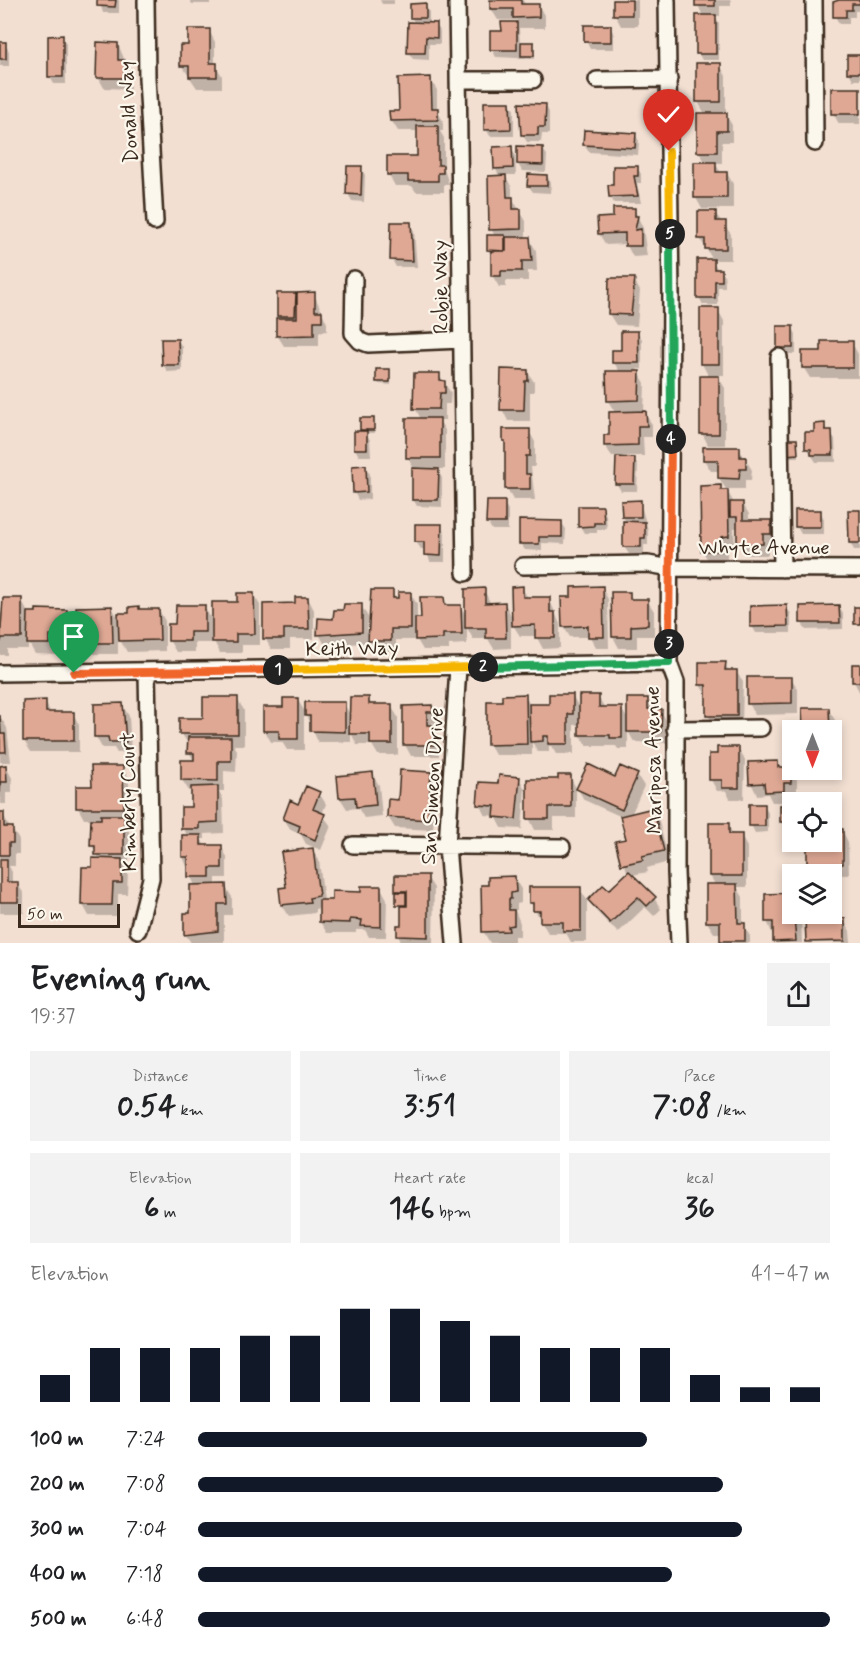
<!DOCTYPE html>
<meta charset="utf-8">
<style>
:root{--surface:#fff;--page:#f2f2f2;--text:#202124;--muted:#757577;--accent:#111827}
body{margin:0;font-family:Mynerve,sans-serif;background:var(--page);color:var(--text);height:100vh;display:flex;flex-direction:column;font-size:22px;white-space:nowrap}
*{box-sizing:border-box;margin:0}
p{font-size:20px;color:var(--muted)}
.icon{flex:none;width:33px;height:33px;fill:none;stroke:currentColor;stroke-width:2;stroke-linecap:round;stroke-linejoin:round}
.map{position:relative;height:943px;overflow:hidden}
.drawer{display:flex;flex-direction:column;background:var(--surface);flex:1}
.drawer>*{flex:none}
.needle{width:39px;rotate:180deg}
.controls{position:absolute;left:782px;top:720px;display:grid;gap:12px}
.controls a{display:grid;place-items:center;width:60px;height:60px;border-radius:0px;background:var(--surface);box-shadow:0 3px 9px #0003;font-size:30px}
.scale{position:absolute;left:18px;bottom:15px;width:102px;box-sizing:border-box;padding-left:6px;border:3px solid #3b2a1e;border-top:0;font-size:16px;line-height:21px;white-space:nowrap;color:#3b2a1e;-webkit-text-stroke:4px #fbf7ec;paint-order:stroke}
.pin{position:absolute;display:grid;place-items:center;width:51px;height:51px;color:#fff;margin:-62px -26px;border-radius:50% 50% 50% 0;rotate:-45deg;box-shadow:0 0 6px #0007}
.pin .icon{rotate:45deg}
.km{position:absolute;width:30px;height:30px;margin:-15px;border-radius:50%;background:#222;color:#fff;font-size:16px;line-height:30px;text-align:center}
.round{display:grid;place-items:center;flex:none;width:63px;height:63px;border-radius:0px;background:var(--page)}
.head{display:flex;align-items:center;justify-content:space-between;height:102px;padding:0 30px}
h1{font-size:33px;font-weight:700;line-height:45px}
.stats{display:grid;grid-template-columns:repeat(3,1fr);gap:9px;height:102px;padding:6px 30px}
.stats div{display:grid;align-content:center;border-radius:0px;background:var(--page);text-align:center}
.stats b{font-size:30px;font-weight:700}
.stats small{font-size:16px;font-weight:400}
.stats p{font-size:16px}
.chart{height:168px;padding:12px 30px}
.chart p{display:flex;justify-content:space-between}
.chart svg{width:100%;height:108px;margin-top:6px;stroke:var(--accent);stroke-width:6}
ul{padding:0 30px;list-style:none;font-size:20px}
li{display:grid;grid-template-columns:96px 72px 1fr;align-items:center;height:45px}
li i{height:15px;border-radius:8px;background:var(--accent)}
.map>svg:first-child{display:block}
</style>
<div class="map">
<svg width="860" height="943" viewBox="0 0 860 943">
<rect width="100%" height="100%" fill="#f2dfd2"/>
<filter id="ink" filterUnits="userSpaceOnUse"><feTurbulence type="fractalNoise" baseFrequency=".0167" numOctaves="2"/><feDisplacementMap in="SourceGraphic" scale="12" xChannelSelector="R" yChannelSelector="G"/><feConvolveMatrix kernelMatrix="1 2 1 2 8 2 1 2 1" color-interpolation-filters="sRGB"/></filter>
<g filter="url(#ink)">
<path fill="#0003" d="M99 0H119V13H103Z
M190 0H210V4H192Z
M380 0H394V4H382Z
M491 0H523L526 6H539L545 17V28H519L520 44H533L535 59 496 57 492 50 503 32V23H518L517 20H498L491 9Z
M615 0H638V26H621L615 15Z
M696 0H731V6H720V16H715L719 24V60H702L698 53 703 17Z
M841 0H860V11H855V17H849V24H839L835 16Z
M425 5 429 12V24H436L440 31V44H429V60L413 59 408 52 415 24 412 18Z
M610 27 614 34V49H590L586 41Z
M209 30 215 42V64L222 76V88H197L182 66 189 46Z
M62 37 66 44V84H54L50 77Z
M0 44H5L9 51V66H0Z
M118 44 130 73V89L104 88 98 77Z
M860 56V80H853L849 72Z
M720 65 726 76V115L732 125V142H722V163H715L721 173H727L733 184V209H702L696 198V164L706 163 699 152 705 114 698 102Z
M430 79 437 90V110L443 121V131H440L444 138V169L449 184H444V192H416L412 186H395L389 175 419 158V131H398L391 120Z
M860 90V124H839L833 113Z
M510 103 514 110V136H490L486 129Z
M545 105 549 112V134H542L541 142H527L522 134Z
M635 134 639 141 638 155 589 152 584 145Z
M511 148 515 155 516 175H505L512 188V198L526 221V239H529L536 250 537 271H528V281H506V287H499L492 275V257L488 250 495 236 491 229 500 177 495 168Z
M542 148 547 155 546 172 522 171 518 164Z
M637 167 641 174V183H637L641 203H614L610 196 615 187Z
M361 168 365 175 364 202 352 201 348 194Z
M547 176 551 183 550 193 533 192 528 185Z
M634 209 643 228 647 256 633 257 626 244 606 245 599 234 615 219Z
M715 213 731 234V260H713L700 239Z
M410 224 414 231 417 267H396L392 260Z
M713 261 718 270H721L725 277V287H718V305H703L699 297Z
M634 280 640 291 637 326 616 325 609 314Z
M314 294 327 323V331L319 332V346H284L277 335 281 320 278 315 295 295 299 301Z
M702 310H718L724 321V375H717L725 388V445H708L702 433 709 377 702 364Z
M792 327 796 334V354H783L778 347Z
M637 332 642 339V369H637L645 383 644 413 652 424V437H643L644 456H621V459H634L638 466 637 491H621L616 483 617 456 612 457 605 445 611 436 616 414 608 401 620 372 614 363Z
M178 340 182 347V371L168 372 163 365Z
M852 343 858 354V378H810L803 367 823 352Z
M389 371 391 385 379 384 377 381Z
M527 371 534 382V392H530V421H508L502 409Z
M439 375 451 393 450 404H445V420H439L445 430V469H437L442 478V507L417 506 413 499 414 469 408 458 421 419 415 408Z
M373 420 375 433H366L370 440 371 456H359L355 449 363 433 361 430Z
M824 425 835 439 836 462H816L807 448Z
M529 431 535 442V467H531L535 500H513L507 489V445L504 440Z
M796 440 799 457H788L786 454Z
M739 449 752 470 751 480H745V489H726L734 503H742L749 514V522L770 521 777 532V545H768V555H745L739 544V528H734L735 547 727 548V561L709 562 702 550 720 487 722 492 727 491 719 478V471H711L704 460Z
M365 467 370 474V499L358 500 354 492Z
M640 502 648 530V545H644V554H629L624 547 627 523 623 517Z
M504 503 508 510V530H492L488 523Z
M602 508 606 515 607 529 597 530V533H584L580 526Z
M820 511 824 519V534H801L797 527Z
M860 511V550H854L850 542Z
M561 522 566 529 565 544 542 543V551L525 550 520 543Z
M441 525 445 533V562H430L426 549H421L416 542Z
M522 588 528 598H549L560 624V648L543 649 536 636H520L511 622V648L494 649 488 639H473L467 628V644L449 645V650H423L417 640H396V651H376L367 636V643L325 645 319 634 345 612 361 606 368 617 367 632H370L392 592 396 600 410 593 417 604V620H422L443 598 448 607 460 606 467 617 484 590 491 604H505L513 619Z
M602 588 608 599 609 648H596L590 637H570L563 626 573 598Z
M629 593 633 600H647L654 611V636H637V648H619L613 637Z
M253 594 260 605V645H242V653H220L211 636V643H195V652H176L169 640 177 626 204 607 214 623Z
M308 598 314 610V639H290V649H271L265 638 297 605Z
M21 599 28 613 66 611 72 623V646L56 645V655L35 654 28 642V649H7V655H0V613H4Z
M112 607 120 622 130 614V608L159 610 165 621V651L127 652 118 637V654H94L90 648H85L78 637Z
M786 607 791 614V633H756L752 626Z
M839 607 843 614V629L806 630 802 623Z
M725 664 729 671H736L743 682 742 727 714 726 708 715 707 696 700 685Z
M860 666V693L854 682Z
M791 678 798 689V714L755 715 749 703Z
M572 695 580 709 598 697 605 708H621L628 720 647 700 654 710 661 711 667 722V743L634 742 628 731V749H618L616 746H587L580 735V725H574V754H556L551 746H549V752H538L532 742V755H495L489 744 504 702 525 696 530 705H551Z
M368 698 372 706H391L398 717V755H378L372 745H357L351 733V742H318L304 711V750H287L282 742H271L265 731 284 709 297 699 307 715 344 704 351 716Z
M237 699 244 710V745H234L237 750 236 772 224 771V791H219L223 799 224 833 205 834V839H201L205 846H221L227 857V878H216V886H225L232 897V915H224V942L191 943 186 935 195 886 183 857V837H188L183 828 193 809 192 791H189L182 780 194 761 189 752V745L181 733Z
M45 702 51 713H73L79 725V752H31L24 741Z
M122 705 129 716 131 752 117 753 114 748H102L96 737Z
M404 707H432L438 718V723H432V726L439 738V756H411L405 745Z
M828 709 835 720V751H831V730H804V710Z
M0 716 7 728 11 762H0Z
M739 749 745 760 744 799H730L726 791H717L711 780V755Z
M777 763 781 769H790L797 780V794H789V802H772L768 794 757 795 751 783Z
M0 767H6L12 778V793H6V804H0Z
M122 767 129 778V818L124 819 129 828V865H124L128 871 127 894H118V916H89L83 905 93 869 100 860 92 845V819H84L78 808 93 787Z
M430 773 436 785 433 830 395 828 388 817 399 801Z
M372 774 379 785 382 816 364 818 358 808 347 809 340 798Z
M637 775 644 786 631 815 652 810 659 821 669 862 647 868 648 872 632 875 654 898 661 909 654 916 645 907 618 933 596 911 590 900 609 893 628 874 617 842 628 840 622 817 584 800 578 789Z
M570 776 576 788V818H554V830H535L529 818 559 781Z
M519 778 525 789 522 829 502 828 496 816 485 815 479 804 500 785Z
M319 793 326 804 322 814 331 826 321 850 306 844 300 833 291 830 284 819Z
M764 805 768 813V832L755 833 751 825Z
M792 806V829H786L782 822Z
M0 813H3L10 829H12L19 840V854H15V866H9L12 872V883H17L24 894V913H0Z
M728 825 734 836H741L747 847V887H737L743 897V925L750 936V943H723L721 933H714L707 922 716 886 710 876Z
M831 830H842L848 842 849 875 815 874 809 864 808 842H831Z
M312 849 319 860 324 901 333 902 381 888 387 899 386 937H369L365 930H356V933H327L320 922 321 908 315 909V913L289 916 282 905 287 889Z
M427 877 434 888 433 943H402L398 936 403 927V908L398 905 397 891Z
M514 878 521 889V903L517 904V910H515L520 923V936H514V943H490L483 931 489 886Z
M580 889 587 900V942H571L566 933H548L531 903Z
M792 914H801L802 943H776L767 921Z
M844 920 850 931 851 943H808Z"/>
<path fill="#dea894" stroke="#3b2a1e" stroke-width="1.5" d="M97 0H116L115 7 97 6Z
M490 0H521V4H539V17L513 18V9H490Z
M613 0H632V15H613Z
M695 0H715V6H695Z
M839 0H860V4H852V10H846V17H833V2Z
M426 3V18H410V4Z
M696 15H716V54H696Z
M408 22 437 23V38L426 37 425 53H407Z
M501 22H517V50H490V31H502Z
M584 25H611V42H584Z
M188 29H210V63H217V77H189V66H180V45H188Z
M63 35V77H48V36Z
M0 42H6V59H0Z
M97 42 118 43V60H125L124 78H96Z
M521 42H534V56H521Z
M847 55H860V73H847Z
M696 63H721V102H696Z
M431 77 432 108H438V120L390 121 389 111H399L398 78Z
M831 88H860V114H831Z
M484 102H510L511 129 484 130Z
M519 103 546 104 545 127H538V135H521Z
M697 113H727V131H717V152H697Z
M417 126H438V165H443V173H438V181H408V175H387V156H417Z
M584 130 636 133 635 148 583 145Z
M512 146 513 168 494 169 493 147Z
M517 146 543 147V165L517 164Z
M694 162H716V172H727V198H694Z
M347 166H362L361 195 346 194Z
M613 166H638V176H634L638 196 609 197 608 185H613Z
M528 174 547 175V186H527Z
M506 175 507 197H513V209H521V229L489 230 488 176Z
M613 208H635V216H638L635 230 641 229V246H625V233L598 234 597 218 613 217Z
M698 211H716V221H726V249H705V239H698Z
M391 222H411L413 261 390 260Z
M487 235H505V251L487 250Z
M506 237H530L532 261H522V271H501V276H491V251H506Z
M697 259H714V269H722V281H715V298H697Z
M609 278H635L631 315 608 314Z
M315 292V311H322V321H314V335L276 336V318H297V293Z
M277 293H296L295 316H277Z
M700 308H719V364H700Z
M777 326H793V348H777Z
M621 331H638L639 363H612V350H621Z
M161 339H178L179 365H162Z
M821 341H853V368H802V351H821Z
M376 369H390V382H376Z
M501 369 528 370V381H525L524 410H500Z
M606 371H640L639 400 607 401Z
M414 373H440V380L445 381V393H440L439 409H413Z
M700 376H719V434H700Z
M646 411 647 426H638V445L604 446V435H609V412Z
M360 418H374V430H360Z
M406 418H440V458H406Z
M825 423V430H832L833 455H811V449H805V432H814V424Z
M503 429H530V456H526V474H530V489H505V441H503Z
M354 431H367V449H354Z
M785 439H797L798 454 785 455Z
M703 447H740V457H746V469H740L739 479 718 478V460H703Z
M616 457 635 458 634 484H615Z
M366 465 367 492 353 493 352 466Z
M412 468 439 469 438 500H412Z
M721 485V490H728L729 536 721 537 722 551H701L700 486Z
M641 500V517H622L621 501Z
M487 501H505V523H486Z
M730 502H743V520H771V534H763V544H737V517H730Z
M578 506H603L604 523H594V526L578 527Z
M795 510H821V527H795Z
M848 510H860V543H849Z
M519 520 562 521V537H539V544H519Z
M623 521 645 522V538H641V547H623Z
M415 524H442L441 556 424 555V542H415Z
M523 586V597H550V612H555V638H535V625L512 626 511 587Z
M603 586 604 637H588V626L562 627 561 597H571V587Z
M485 588V603L505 602 506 638H486V628H465V589Z
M371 590H393V598H398V592H411V629H391V641H368Z
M611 592H630V599H648V625L631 626V637H612Z
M237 593H254L255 634H236V642H212V602H237Z
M295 597H308L309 629H284V639H263V604L295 603Z
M420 597H444L445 605H461L462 634H443V639L415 640V618H421Z
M3 598H22V638H2L0 644Z
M344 604H362V632L317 635 318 618 333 619 334 610H343Z
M176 605H205V632H190V641H168V624H175Z
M787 605 788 626 750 627V606Z
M839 605 840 623H800V606Z
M112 606 113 643H86V637H77L76 607Z
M139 606V609H159L160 640 119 641 118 613H129V607Z
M854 607H860V624H854Z
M36 609 67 610 66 635H50V644H27L28 612H36Z
M699 662H726L725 670H737V716H706V685H699Z
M852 664H860V682H852Z
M747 677H792V703L747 704Z
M526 694 527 744 487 745V701H502V695Z
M549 694H573V714H568V744H548V736H543V741L530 742 529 704H549Z
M579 695H599V707H622V738H610V735H579Z
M203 697H238V734H179V718H203Z
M350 697H369V704H392V744H370V734H349Z
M283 698H298V739H279V731H263V707H283Z
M627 698H648V709H662L661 732H627Z
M46 700V712H74V741H23V701Z
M305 702H345V732L310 731V716H305Z
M123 703 126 742H109L108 737H94V704Z
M432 705 433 712H427V725H433L434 745H403V706Z
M802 708H829L830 730H803Z
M0 715 1 734H5L6 752H0Z
M188 737H231V761H218V781L181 780V760H194V753H187Z
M717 747H739V788H722V780H709V754H717Z
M778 761V767H791V783H784V791L765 792 764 783 749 784 748 762Z
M588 764 615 777 620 766 638 774 622 810 576 789Z
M6 765 7 782H1L0 793V766Z
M91 766H123L124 808H76V786H92Z
M400 770 431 772 428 820 387 817 388 799 398 800Z
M373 772 376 805 356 807 355 797 339 798 337 776Z
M499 775 520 777 516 819 494 817 495 806 477 805 479 782 498 783Z
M558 775H571V807H549V819H527V779H558Z
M218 786V822L199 823V829H181V807H191V787Z
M306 786 320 792 313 809 325 814 315 840 298 832 300 826 283 819 290 800 298 804Z
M749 804H765V826H749Z
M792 804V822H780V805Z
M653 808 664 851 642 856 643 860 621 865 615 841 626 839 620 816Z
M0 812H4V827H13V843H9V855H0Z
M101 815H124V855H95V846H90L91 819H101Z
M709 823H729V834H742V876H709Z
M831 829H843V864L807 865V842H831Z
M182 835H201V845H222V868H210V877H188V857H182Z
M313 848 319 896 309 898 310 902 281 905 279 888 286 887 281 852Z
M92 858 122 859V883H113L112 905H81L82 867H92Z
M0 859H7V882H18V902H0Z
M629 871 656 897 647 906 638 897 610 923 588 900 603 885 609 890Z
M395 875H428V937L397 936V925H401V906H407V891H395Z
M515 876 516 892 511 893V899H509V910H514V925L508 926 509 931 482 932 481 885H488V877Z
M226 884 227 904H218V931L184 935V913H190V885Z
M706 884H737L738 923H745V941H720V922H706Z
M361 886H381V927L361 926 362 920 350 919V923L319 922V900H332V891L361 892Z
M529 887H581V931H563V922H540V911H533V903H529Z
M396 892H406V905H396Z
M792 893 796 941 773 942V922H765V894Z
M845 918V941L806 942 805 919Z"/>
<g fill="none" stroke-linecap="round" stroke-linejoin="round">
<defs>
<path id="minor" d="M146 0 147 78 155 222
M457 0 465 573
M667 0 671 294 669 663 676 682V872L679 943
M814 0 815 143
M458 80H533
M597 80 669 79
M354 279 353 333 360 341 368 344 462 340
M779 357 782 569
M523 566 648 564 671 568 860 569
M0 673 669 663
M675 729 761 728
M353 845 562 847
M138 930 151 878 147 673
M455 943 447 846 458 667"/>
</defs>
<use href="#minor" stroke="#3b2a1e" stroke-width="20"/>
<use href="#minor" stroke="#fbf7ec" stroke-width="15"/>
</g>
</g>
<g fill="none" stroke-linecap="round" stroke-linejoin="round" filter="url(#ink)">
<defs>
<path id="split-1" d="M74 673 278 670"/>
<path id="split-2" d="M278 670 483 667"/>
<path id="split-3" d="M483 667 669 663V644"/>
<path id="split-4" d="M669 644 671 439"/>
<path id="split-5" d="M670 234 671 439"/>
<path id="split-6" d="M669 151 670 234"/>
</defs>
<use href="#split-1" stroke="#fff" stroke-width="12"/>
<use href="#split-2" stroke="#fff" stroke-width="12"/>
<use href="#split-3" stroke="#fff" stroke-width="12"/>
<use href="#split-4" stroke="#fff" stroke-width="12"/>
<use href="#split-5" stroke="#fff" stroke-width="12"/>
<use href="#split-6" stroke="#fff" stroke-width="12"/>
<use href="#split-1" stroke="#f0652b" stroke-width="8"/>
<use href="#split-2" stroke="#f5b400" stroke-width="8"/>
<use href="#split-3" stroke="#22a559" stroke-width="8"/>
<use href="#split-4" stroke="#f0652b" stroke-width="8"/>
<use href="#split-5" stroke="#22a559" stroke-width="8"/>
<use href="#split-6" stroke="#f5b400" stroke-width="8"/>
</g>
<g text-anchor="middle" stroke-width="4.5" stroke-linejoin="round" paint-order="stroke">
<g font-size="21" fill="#3b2a1e" stroke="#fbf7ec">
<text transform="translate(128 112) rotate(-93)" y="7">Donald Way</text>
<text transform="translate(440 287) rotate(-91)" y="7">Robie Way</text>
<text x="764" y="554">Whyte Avenue</text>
<text transform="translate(352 648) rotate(-1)" y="7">Keith Way</text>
<text transform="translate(653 760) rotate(-91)" y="7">Mariposa Avenue</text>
<text transform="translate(432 786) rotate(-87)" y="7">San Simeon Drive</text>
<text transform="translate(128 802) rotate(-91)" y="7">Kimberly Court</text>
</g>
</g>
</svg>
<div class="controls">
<a><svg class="needle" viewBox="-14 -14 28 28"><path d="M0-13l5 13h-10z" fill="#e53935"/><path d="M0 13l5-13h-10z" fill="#757577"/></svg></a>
<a><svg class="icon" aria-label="locate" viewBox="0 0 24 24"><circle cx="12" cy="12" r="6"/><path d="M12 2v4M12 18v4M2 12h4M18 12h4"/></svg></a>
<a><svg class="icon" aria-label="layers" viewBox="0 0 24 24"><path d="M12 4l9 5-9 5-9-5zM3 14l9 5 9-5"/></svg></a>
</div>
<div class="scale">50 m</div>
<div class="pin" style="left:74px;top:673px;background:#1e9e55"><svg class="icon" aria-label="arrive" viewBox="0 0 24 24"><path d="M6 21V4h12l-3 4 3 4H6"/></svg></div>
<div class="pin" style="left:669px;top:151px;background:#d93025"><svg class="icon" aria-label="check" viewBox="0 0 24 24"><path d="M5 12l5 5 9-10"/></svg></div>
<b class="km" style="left:278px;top:670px">1</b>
<b class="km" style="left:483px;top:667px">2</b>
<b class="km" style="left:669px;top:644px">3</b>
<b class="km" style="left:671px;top:439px">4</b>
<b class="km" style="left:670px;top:234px">5</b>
</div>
<section class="drawer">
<div class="head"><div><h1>Evening run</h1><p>19:37</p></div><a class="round"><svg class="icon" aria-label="share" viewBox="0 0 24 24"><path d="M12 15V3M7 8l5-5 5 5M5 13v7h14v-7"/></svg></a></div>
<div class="stats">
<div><p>Distance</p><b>0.54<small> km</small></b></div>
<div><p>Time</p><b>3:51</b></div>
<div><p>Pace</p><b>7:08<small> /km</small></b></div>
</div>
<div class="stats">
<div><p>Elevation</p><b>6<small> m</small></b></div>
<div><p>Heart rate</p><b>146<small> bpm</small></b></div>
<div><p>kcal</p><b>36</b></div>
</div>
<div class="chart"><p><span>Elevation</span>41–47 m</p>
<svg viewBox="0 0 160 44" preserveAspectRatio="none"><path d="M5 44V33M15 44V22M25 44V22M35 44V22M45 44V17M55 44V17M65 44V6M75 44V6M85 44V11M95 44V17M105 44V22M115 44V22M125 44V22M135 44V33M145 44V38M155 44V38"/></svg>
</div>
<ul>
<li><b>100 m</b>7:24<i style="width:71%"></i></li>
<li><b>200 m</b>7:08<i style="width:83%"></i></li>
<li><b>300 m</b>7:04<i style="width:86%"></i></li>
<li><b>400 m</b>7:18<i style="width:75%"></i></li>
<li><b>500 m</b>6:48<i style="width:100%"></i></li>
</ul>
</section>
